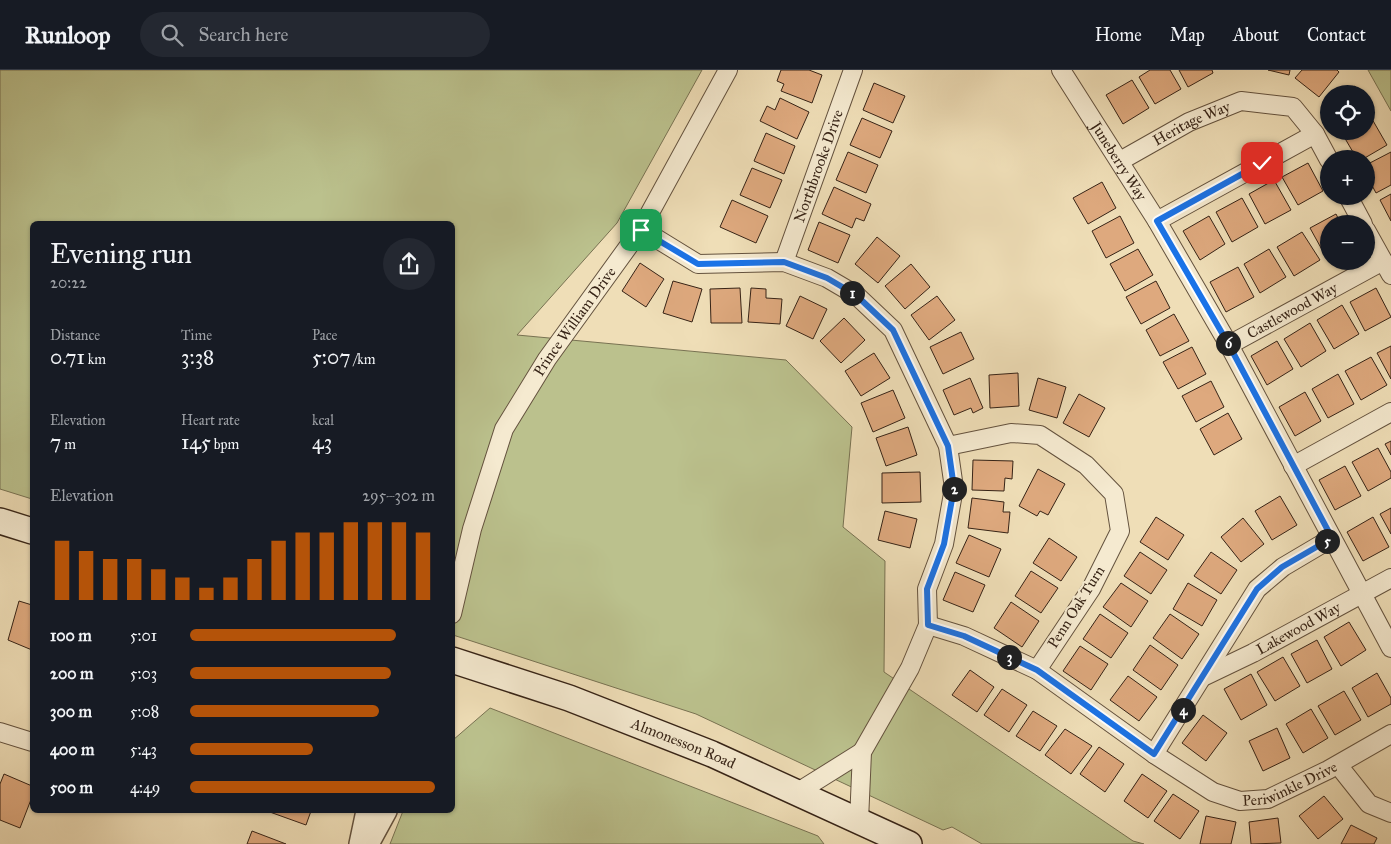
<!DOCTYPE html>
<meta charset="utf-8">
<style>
:root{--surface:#171b24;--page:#242831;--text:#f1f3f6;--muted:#9ea1a6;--line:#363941;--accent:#b45309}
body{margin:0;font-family:"IM FELL Great Primer",serif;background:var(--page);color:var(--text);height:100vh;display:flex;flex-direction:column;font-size:19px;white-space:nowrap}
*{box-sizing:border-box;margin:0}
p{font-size:16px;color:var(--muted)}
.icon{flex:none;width:28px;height:28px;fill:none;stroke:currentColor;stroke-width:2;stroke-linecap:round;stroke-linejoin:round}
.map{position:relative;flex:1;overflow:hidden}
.drawer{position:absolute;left:30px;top:151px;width:425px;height:592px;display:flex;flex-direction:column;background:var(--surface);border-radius:8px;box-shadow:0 1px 4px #0004}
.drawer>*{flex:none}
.tools{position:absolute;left:1320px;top:15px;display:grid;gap:10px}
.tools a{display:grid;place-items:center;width:55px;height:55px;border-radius:50%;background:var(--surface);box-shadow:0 1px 4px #0004;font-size:25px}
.pin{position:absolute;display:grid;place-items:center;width:42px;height:42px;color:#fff;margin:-21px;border-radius:10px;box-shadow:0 2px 8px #0006}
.km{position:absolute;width:25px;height:25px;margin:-12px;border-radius:50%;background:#222;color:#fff;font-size:14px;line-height:25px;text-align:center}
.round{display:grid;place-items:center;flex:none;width:52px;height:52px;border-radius:26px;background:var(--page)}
.headline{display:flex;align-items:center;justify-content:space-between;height:85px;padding:0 20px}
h1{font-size:28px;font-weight:600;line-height:38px}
.stats{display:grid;grid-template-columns:repeat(3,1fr);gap:8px;height:85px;padding:5px 20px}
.stats div{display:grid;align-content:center}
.stats b{font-size:21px;font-weight:600}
.stats small{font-size:14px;font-weight:400}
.stats p{font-size:14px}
.chart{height:140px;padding:10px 20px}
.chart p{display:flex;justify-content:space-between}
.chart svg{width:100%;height:90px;margin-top:5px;stroke:var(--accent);stroke-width:6}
ul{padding:0 20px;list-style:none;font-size:16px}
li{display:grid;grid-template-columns:80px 60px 1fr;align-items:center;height:38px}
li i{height:12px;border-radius:6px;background:var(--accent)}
header{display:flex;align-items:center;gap:30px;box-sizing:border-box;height:70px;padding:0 25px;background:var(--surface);border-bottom:1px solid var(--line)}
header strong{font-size:24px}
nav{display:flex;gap:28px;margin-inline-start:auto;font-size:18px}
.search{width:350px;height:45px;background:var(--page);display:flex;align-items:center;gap:12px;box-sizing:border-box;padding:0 18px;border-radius:28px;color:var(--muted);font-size:19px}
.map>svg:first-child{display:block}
</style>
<header>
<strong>Runloop</strong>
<div class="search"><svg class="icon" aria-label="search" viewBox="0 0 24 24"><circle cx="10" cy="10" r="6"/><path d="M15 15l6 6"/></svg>Search here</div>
<nav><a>Home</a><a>Map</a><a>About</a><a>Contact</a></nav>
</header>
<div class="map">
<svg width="1391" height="774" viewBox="0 0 1391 774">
<rect width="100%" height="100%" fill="#efdeb7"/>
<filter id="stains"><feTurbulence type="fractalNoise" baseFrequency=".004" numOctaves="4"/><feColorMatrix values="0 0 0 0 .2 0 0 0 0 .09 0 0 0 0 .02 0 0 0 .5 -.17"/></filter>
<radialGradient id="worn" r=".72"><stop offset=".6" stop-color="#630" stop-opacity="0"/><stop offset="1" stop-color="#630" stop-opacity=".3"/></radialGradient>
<path fill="#bbc18d" stroke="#787252" d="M0 0H702L617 153 517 265 786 290 852 357 843 457 885 491 884 602 1133 771 1144 774H982L952 757 943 760 696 644 453 565 452 154H32V429L0 419Z
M1368 0H1391V41Z
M490 638 818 766 824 774H390L403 741H452L453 670Z"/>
<path fill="#dea97e" stroke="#362316" d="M781 0H809L822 5 812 33 781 21 784 14 777 11Z
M1150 0H1170L1181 19 1155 34 1139 7Z
M1179 0H1212L1213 3 1188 17Z
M1268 0H1290L1289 5Z
M1302 0H1337L1339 2 1319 27 1295 8Z
M1132 10 1149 38 1123 54 1106 25Z
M874 13 905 26 893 53 863 40Z
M1355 16 1359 24H1340Z
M780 28 809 42 797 69 760 51 767 36 775 40Z
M862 48 892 61 880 88 850 75Z
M1372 49 1387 75 1363 89H1357L1343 65 1351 61H1366V52Z
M766 63 795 76 784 104 754 91Z
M848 82 878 95 866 123 836 110Z
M1391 82V115L1376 123 1366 104V95Z
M1308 93 1323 121 1298 135 1282 107Z
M752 98 782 110 770 138 740 125Z
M1274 110 1291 140 1265 154 1249 124Z
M1102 112 1116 138 1088 154 1073 128Z
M834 117 871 134 864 151 856 148 852 158 822 144Z
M1391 124V151L1380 130Z
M1242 128 1258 157 1232 172 1216 142Z
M732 130 768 146 756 173 720 157Z
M1336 144 1341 154H1329V186L1326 187 1310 158Z
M1120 146 1134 173 1106 188 1092 161Z
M1209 146 1225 174 1200 190 1183 161Z
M819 152 850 165 838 193 808 180Z
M1302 162 1320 190 1294 206 1277 177Z
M877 167 900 186 878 213 855 194Z
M1138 179 1153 205 1125 221 1110 194Z
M1269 179 1286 207 1260 223 1244 194Z
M640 193 664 209 646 237 622 221Z
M911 194 930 217 905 239 885 216Z
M1238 197 1254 227 1226 242 1210 212Z
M673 211 702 219 692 252 663 243Z
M1156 211 1170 238 1141 254 1126 227Z
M740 218 742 253H711L710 219Z
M751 218 766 219V228L782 229 780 254 748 252Z
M1376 218 1391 247 1365 261 1350 232Z
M800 226 827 239 813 269 786 256Z
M937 226 955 250 929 270 911 245Z
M1342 235 1359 264 1334 279 1317 250Z
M1174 244 1189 271 1160 286 1146 260Z
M844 248 865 270 841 293 820 271Z
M1310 253 1326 281 1301 297 1284 269Z
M961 262 974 289 943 304 930 277Z
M1277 271 1293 299 1267 315 1251 286Z
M1391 276V309L1377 283Z
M1192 277 1206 304 1178 319 1163 292Z
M874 283 890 308 861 326 845 301Z
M1371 287 1387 315 1361 330 1345 301Z
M1018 303 1019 336 990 338 989 305Z
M1338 304 1354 334 1328 348 1312 319Z
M970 308 983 338 973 343 971 338 954 345 943 320Z
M1038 308 1066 317 1057 348 1029 340Z
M1211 311 1224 337 1196 352 1182 326Z
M893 320 905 348 873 362 861 333Z
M1305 322 1321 351 1295 366 1279 337Z
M1079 324 1105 338 1089 367 1063 353Z
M1228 343 1242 369 1214 385 1200 359Z
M908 357 917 385 886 396 876 368Z
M1391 371V385L1385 374Z
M1378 378 1391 402V408L1368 421 1352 392Z
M973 390 1013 391 1012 409 1005 408 1004 421 972 420Z
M1345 396 1361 426 1335 440 1319 410Z
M1038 399 1065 414 1048 445 1040 441 1037 446 1019 436Z
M920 402 921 432 882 433V403Z
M1280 426 1297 455 1272 470 1255 441Z
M972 428 1004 432 1003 442H1010L1008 463 968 458Z
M1391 438V464L1380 444Z
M885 441 917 449 910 478 878 470Z
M1156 447 1184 465 1168 490 1140 472Z
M1373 447 1389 477 1363 491 1347 462Z
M1243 448 1264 474 1241 492 1221 467Z
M969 465 1001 479 989 507 956 493Z
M1049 468 1077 487 1061 511 1033 493Z
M1140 482 1167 500 1151 524 1124 506Z
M1211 482 1237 500 1221 524 1194 506Z
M1031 501 1058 518 1041 543 1015 526Z
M955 502 985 515 973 542 943 530Z
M1121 513 1148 531 1131 557 1103 537Z
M1188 513 1217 530 1202 556 1173 539Z
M19 531 32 535V580L8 570Z
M1011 532 1039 551 1022 577 994 558Z
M1100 544 1128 563 1111 588 1083 569Z
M1170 544 1199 564 1182 589 1153 568Z
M1349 552 1366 580 1341 596 1324 567Z
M1317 570 1332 599 1307 613 1291 584Z
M1150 575 1178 595 1161 620 1133 600Z
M1080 576 1108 594 1091 620 1063 601Z
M1283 587 1300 616 1275 631 1257 602Z
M970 600 994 617 977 642 952 625Z
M1377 603 1391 628V634L1368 647 1352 618Z
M1251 604 1267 635 1241 650 1224 619Z
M1128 606 1157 627 1139 651 1110 630Z
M1002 619 1027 635 1009 662 984 645Z
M1344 621 1361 650 1335 665 1318 636Z
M1311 639 1328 668 1303 683 1286 654Z
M1033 641 1057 656 1040 681 1016 666Z
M1203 645 1227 663 1206 691 1182 673Z
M1277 658 1290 688 1263 701 1249 671Z
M1065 659 1092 676 1071 704 1045 685Z
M1099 677 1124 694 1105 722 1080 704Z
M4 704 32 716V727L20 758 0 750V714Z
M1142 704 1167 721 1148 748 1124 731Z
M1173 724 1199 741 1180 769 1154 751Z
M1324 726 1343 749 1318 769 1299 746Z
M267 741H311L306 755Z
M1206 746 1236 752 1231 774H1200Z
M1278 748 1281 773 1251 774 1249 752Z
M1351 755 1377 768 1374 774H1341Z
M252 761 286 774H247Z"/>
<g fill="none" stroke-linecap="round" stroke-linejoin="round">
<defs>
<g id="minor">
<path id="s1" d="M1061 0 1157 151 1229 275 1391 578"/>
<path id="s2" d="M1120 91 1189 52 1241 31 1293 37 1315 64 1329 90"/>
<path d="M1348 126 1363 154"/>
<path d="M1157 151 1315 64"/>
<path d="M641 159 698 194 784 192 827 208 856 225 893 260 948 376 954 418 944 474 927 519 928 555 910 598 862 682 859 751"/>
<path d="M1366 160 1391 205"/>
<path id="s3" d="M784 192 853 0"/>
<path id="s4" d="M1229 275 1383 191"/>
<path d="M948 376 1011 363 1040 365 1086 395 1114 424 1120 461 1091 519 1037 600"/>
<path d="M1293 396 1391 342"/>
<path id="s5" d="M452 544 472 459 504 359 547 289 641 159 728 0"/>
<path id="s6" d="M928 555 964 566 1037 600 1154 684 1213 722 1240 731 1268 729 1328 700 1391 664"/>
<path id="s7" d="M1205 606 1253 583 1391 508"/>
<path d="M0 662 32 672"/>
<path d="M1154 684 1257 519 1283 497 1332 468"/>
<path d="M1338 695 1369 734 1391 743"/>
<path d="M798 722 862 682"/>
</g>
<path id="tertiary" d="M360 774 367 741
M368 774 386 741"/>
<g id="secondary">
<path d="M0 451 32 461"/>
<path id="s8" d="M452 590 569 628 712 684 909 774"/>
</g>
</defs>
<use href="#minor" stroke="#64523e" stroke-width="20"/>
<use href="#tertiary" stroke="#64523e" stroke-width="24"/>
<use href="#secondary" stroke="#362316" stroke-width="28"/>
<use href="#minor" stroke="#f5ead0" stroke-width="18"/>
<use href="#tertiary" stroke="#f5ead0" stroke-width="21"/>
<use href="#secondary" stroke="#f5ead0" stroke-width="25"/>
</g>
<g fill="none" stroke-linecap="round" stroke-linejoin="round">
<defs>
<path id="route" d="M641 160 698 194 784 192 827 208 856 225 893 260 948 376 954 418 944 474 927 519 928 555 964 566 1037 600 1154 684 1257 519 1282 497 1332 468 1229 275 1157 151 1262 93"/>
</defs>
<use href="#route" stroke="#fff" stroke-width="10"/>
<use href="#route" stroke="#1a73e8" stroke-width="6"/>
</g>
<g text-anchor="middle" stroke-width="4.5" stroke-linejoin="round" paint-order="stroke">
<g font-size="15" fill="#362316" stroke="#f5ead0">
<text dy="5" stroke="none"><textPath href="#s2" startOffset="81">Heritage Way</textPath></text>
<text dy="5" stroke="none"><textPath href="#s1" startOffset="108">Juneberry Way</textPath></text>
<text dy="5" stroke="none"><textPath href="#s3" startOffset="102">Northbrooke Drive</textPath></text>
<text dy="5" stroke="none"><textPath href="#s4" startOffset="72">Castlewood Way</textPath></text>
<text dy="5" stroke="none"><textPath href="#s5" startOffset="321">Prince William Drive</textPath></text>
<text transform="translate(1076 537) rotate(-58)" y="5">Penn Oak Turn</text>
<text dy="5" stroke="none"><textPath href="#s7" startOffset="105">Lakewood Way</textPath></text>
<text dy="5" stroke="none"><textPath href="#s8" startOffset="246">Almonesson Road</textPath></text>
<text dy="5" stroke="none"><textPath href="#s6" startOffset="414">Periwinkle Drive</textPath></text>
</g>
</g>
<rect width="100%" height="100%" filter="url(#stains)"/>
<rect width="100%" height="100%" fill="url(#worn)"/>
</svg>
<div class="tools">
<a><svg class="icon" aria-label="locate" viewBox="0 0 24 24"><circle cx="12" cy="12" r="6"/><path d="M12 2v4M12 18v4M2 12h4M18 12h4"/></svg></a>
<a>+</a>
<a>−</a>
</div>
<div class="pin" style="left:641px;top:160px;background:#1e9e55"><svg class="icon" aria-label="arrive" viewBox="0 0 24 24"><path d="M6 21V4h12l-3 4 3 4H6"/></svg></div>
<div class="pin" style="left:1262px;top:93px;background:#d93025"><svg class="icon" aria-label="check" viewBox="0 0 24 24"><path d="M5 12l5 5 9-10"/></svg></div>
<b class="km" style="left:852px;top:223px">1</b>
<b class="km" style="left:954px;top:419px">2</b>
<b class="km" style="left:1009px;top:587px">3</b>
<b class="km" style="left:1183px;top:640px">4</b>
<b class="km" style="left:1327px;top:471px">5</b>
<b class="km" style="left:1228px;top:273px">6</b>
<section class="drawer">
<div class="headline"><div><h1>Evening run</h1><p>20:22</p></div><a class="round"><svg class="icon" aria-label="share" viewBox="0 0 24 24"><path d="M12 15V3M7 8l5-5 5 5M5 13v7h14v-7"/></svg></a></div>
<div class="stats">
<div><p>Distance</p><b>0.71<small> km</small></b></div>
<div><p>Time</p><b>3:38</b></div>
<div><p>Pace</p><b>5:07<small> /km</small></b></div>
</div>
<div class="stats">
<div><p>Elevation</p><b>7<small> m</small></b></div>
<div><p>Heart rate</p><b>145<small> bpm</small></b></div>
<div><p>kcal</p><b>43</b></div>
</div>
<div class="chart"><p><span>Elevation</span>295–302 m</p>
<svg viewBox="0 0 160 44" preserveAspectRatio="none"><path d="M5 44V15M15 44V20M25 44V24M35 44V24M45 44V29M55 44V33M65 44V38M75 44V33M85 44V24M95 44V15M105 44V11M115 44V11M125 44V6M135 44V6M145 44V6M155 44V11"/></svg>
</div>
<ul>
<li><b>100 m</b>5:01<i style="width:84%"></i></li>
<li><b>200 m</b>5:03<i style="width:82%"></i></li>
<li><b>300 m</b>5:08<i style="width:77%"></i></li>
<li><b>400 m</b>5:43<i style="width:50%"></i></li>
<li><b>500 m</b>4:49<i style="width:100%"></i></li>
</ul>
</section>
</div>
